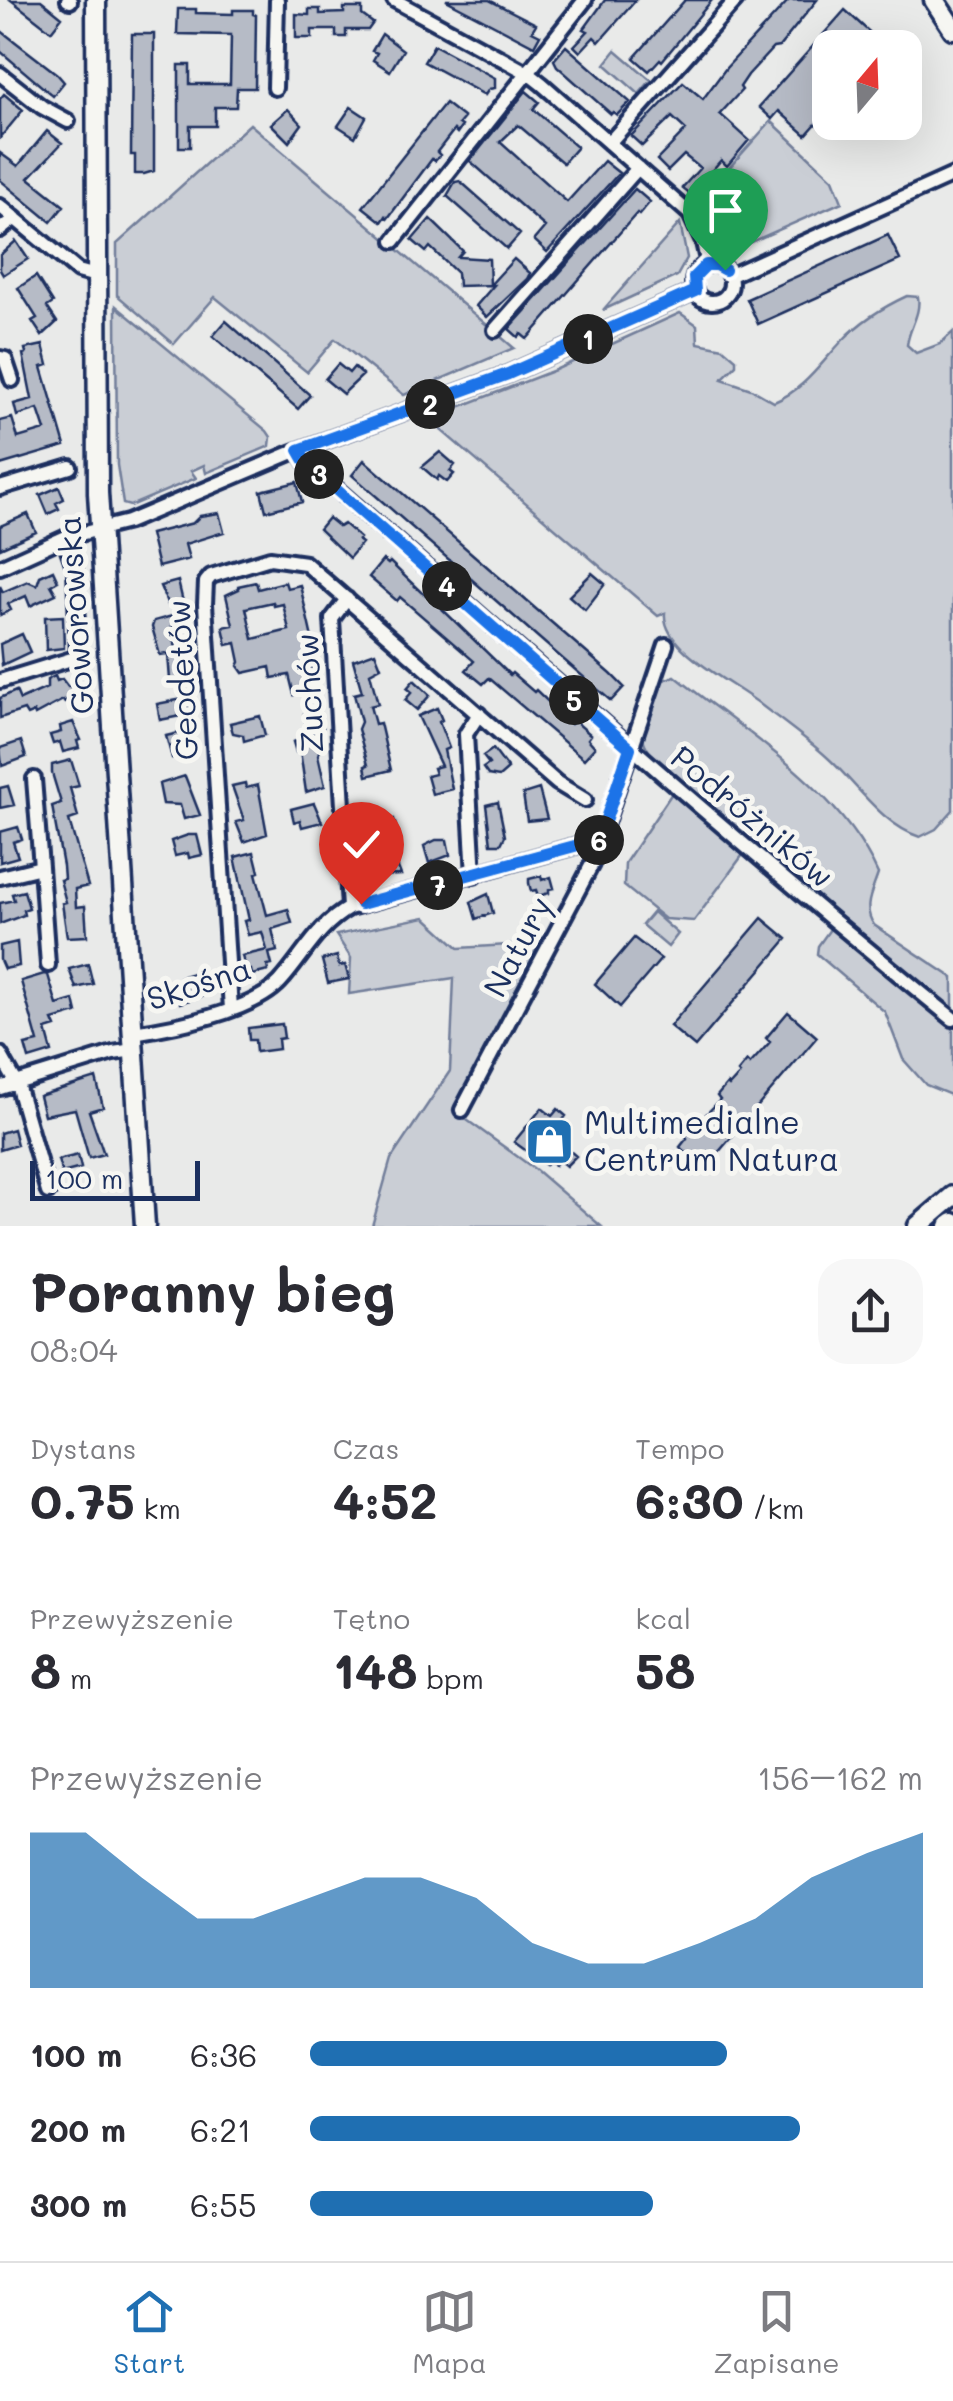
<!DOCTYPE html>
<html lang="pl">
<meta charset="utf-8">
<style>
:root{--surface:#fff;--page:#f7f7f7;--text:#2b2b33;--muted:#7c7c81;--line:#e1e1e2;--accent:#1f6fb2}
body{margin:0;font-family:Mali,sans-serif;background:var(--page);color:var(--text);height:100vh;display:flex;flex-direction:column;font-size:38px;white-space:nowrap}
*{box-sizing:border-box;margin:0}
p{font-size:32px;color:var(--muted)}
.icon{flex:none;width:55px;height:55px;fill:none;stroke:currentColor;stroke-width:2;stroke-linecap:round;stroke-linejoin:round}
.map{position:relative;height:1226px;overflow:hidden}
.side{display:flex;flex-direction:column;background:var(--surface);flex:1}
.side>*{flex:none}
.needle{width:65px;rotate:19deg}
.buttons{position:absolute;left:812px;top:30px;display:grid;gap:20px}
.buttons a{display:grid;place-items:center;width:110px;height:110px;border-radius:20px;background:var(--surface);box-shadow:0 10px 40px #0002;font-size:50px}
.scale{position:absolute;left:30px;bottom:25px;width:170px;box-sizing:border-box;padding-left:10px;border:5px solid #1b2f5e;border-top:0;font-size:28px;line-height:35px;white-space:nowrap;color:#1b2f5e;-webkit-text-stroke:8px #f6f6f2;paint-order:stroke}
.pin{position:absolute;display:grid;place-items:center;width:85px;height:85px;color:#fff;margin:-102px -42px;border-radius:50% 50% 50% 0;rotate:-45deg;box-shadow:0 0 10px #0007}
.pin .icon{rotate:45deg}
.km{position:absolute;width:50px;height:50px;margin:-25px;border-radius:50%;background:#222;color:#fff;font-size:28px;line-height:50px;text-align:center}
.round{display:grid;place-items:center;flex:none;width:105px;height:105px;border-radius:30px;background:var(--page)}
.headline{display:flex;align-items:center;justify-content:space-between;height:170px;padding:0 30px}
h1{font-size:55px;font-weight:700;line-height:75px}
.stats{display:grid;grid-template-columns:repeat(3,1fr);gap:15px;height:170px;padding:10px 30px}
.stats div{display:grid;align-content:center}
.stats b{font-size:50px;font-weight:700}
.stats small{font-size:28px;font-weight:400}
.stats p{font-size:28px}
.chart{height:280px;padding:20px 30px}
.chart p{display:flex;justify-content:space-between}
.chart svg{width:100%;height:180px;margin-top:10px;fill:var(--accent);opacity:.7}
ul{padding:0 30px;list-style:none;font-size:32px}
li{display:grid;grid-template-columns:160px 120px 1fr;align-items:center;height:75px}
li i{height:25px;border-radius:12px;background:var(--accent)}
.menu{display:flex;justify-content:space-around;align-items:center;height:140px;border-top:2px solid var(--line);background:var(--surface);font-size:28px;color:var(--muted)}
.menu a{display:grid;justify-items:center;gap:5px}
.menu .current{color:var(--accent)}
.map>svg:first-child{display:block}
</style>
<div class="map">
<svg width="953" height="1226" viewBox="0 0 953 1226">
<rect width="100%" height="100%" fill="#e9eae9"/>
<filter id="ink" filterUnits="userSpaceOnUse"><feTurbulence type="fractalNoise" baseFrequency=".01" numOctaves="2"/><feDisplacementMap in="SourceGraphic" scale="20" xChannelSelector="R" yChannelSelector="G"/><feConvolveMatrix kernelMatrix="1 2 1 2 8 2 1 2 1" color-interpolation-filters="sRGB"/></filter>
<g filter="url(#ink)">
<path fill="#caced5" stroke="#727e9a" stroke-width="2.5" d="M616 50 651 80 639 94 605 64Z
M771 121 833 179 842 202 742 246C717 242 713 221 696 205Z
M250 124 514 348 404 395 335 339 307 372 215 297 174 344 117 295V244Z
M680 223 687 258 677 276 603 310Z
M907 296 918 297C921 314 909 328 907 345L916 353 940 344 953 332V810L936 829 920 837C882 825 857 784 828 758 807 739 783 722 761 705 734 683 662 650 665 613L658 616 428 419 555 370 680 313 697 325 698 343 723 348 736 359V365L722 379 751 389 774 402C804 390 821 363 843 340 862 320 883 307 907 296Z
M116 306 267 431 271 437 270 446 206 473 204 465 191 471 196 478 130 506 123 504 117 465Z
M675 676C746 733 840 789 878 874 872 893 862 907 874 925L953 978V1096L926 1085 903 1059 885 1012 817 954 818 946 833 925 832 911 760 849 745 852 694 921 665 919 624 886 625 863 672 793 674 777C629 736 641 736 658 682Z
M653 912 678 934 668 947 642 925Z
M425 917 459 948 541 943 501 1027 453 1110 536 1170 601 1226H372L391 1159 450 1071 454 978 349 994 351 958 336 935Z"/>
<path fill="#b6bbc6" stroke="#1b2f5e" stroke-width="2.5" fill-rule="evenodd" d="M11 0H41L62 17 51 31Z
M446 0H489L536 24 532 31 540 35 534 46Z
M605 0H636L599 42 594 37 580 52 574 46 588 31 584 29Z
M685 0H712L662 61 660 59 649 71 634 58Z
M789 0H817L779 47 773 48 748 75 740 87 742 90 720 114 749 140 727 166 721 160 691 195 682 188 700 168 684 155 668 171 657 160 686 130 672 117 642 146 631 136 683 82 703 99 726 68Z
M344 8H362V15L373 23 368 30H346V37H336V30H312V38H296V14L309 15V9H320V14L344 13Z
M178 9H196V13L233 14V10H253V14L256 15 255 88H237L236 107H215V126H190V147H179V65H190V84H230L231 35 177 34Z
M845 10 887 48H830V108L806 135 779 111 772 119 759 107Z
M0 30 57 74 64 82 53 96 0 51Z
M132 34H154V171L144 174H135V155H131Z
M382 34 403 50 390 71 373 60 377 53 372 51Z
M434 45 495 78V88L489 89 485 95 424 62Z
M566 46 630 102 617 115 613 112 611 114 557 66 554 60Z
M526 91 539 102 533 109 577 147 563 163 518 125 500 142 567 202 604 161 619 173 547 252 534 240 545 227 470 161Z
M4 94 23 110 0 138V99Z
M445 103 464 118 459 124 462 126 457 133 454 130 437 152 440 155 435 161 432 159 388 218 386 216 382 222 363 207Z
M351 107 366 117 355 137 338 126Z
M288 109 302 124 289 142 271 124Z
M47 131 62 143 29 178 64 206 51 222 0 180V153L18 166Z
M460 181 520 234 507 249 447 196 455 182Z
M635 189 650 202 639 215 637 213 527 339 521 334 518 337 509 329Z
M430 219 463 251 458 257 489 259 490 285 514 259 530 273 527 279 487 317 476 306 494 285 458 286 457 273 430 247 426 252 412 240Z
M888 235 900 260 758 324 747 299Z
M16 241 28 259 3 275 0 270V255Z
M36 276 53 303 47 307 57 322 42 336 32 321 37 318 18 288Z
M226 321 310 395 298 409 213 336Z
M43 345 48 365 42 367 65 446 0 465V421L12 418 18 438 45 430 38 409 17 416 14 404 32 399 23 354 26 353 25 349Z
M338 364 349 373 354 367 363 375 343 394 325 379Z
M440 452 455 465 450 471 454 474 447 482 439 476 437 480 422 467Z
M364 460 611 674 624 687 611 701 352 475Z
M297 482 302 502 266 511 261 491Z
M59 487 64 499 56 503 59 509 48 514 40 495Z
M219 513 224 532 185 544 189 559 158 567 150 534 193 523 200 516Z
M28 514 36 532 0 548V526Z
M328 518 339 527 344 524 360 538 358 540 362 543 349 558 319 529Z
M383 560 388 564 390 562 421 592 442 605 440 607 510 675 512 673 534 692 536 690 567 720 571 724 575 721 591 735 588 739 595 747 584 759 489 678 483 684 466 670 474 661 400 597 397 601 369 577Z
M53 570 58 581 51 585 56 594 30 606 26 596 8 604 11 610 0 615V586L3 592 28 581 37 585 40 576Z
M592 573 605 584 585 610 569 596Z
M178 581 183 602 168 605 160 586Z
M256 582 258 589 285 582 287 588 300 585 316 656 312 663 316 690 294 695 289 675 272 678 270 667 243 673 238 666 240 662 236 643 227 645 223 627 233 625 226 595 239 589 238 586ZM273 602 274 606 283 604 289 630 253 639 246 608Z
M63 616 64 648 46 650 45 617Z
M172 616 175 627 171 628 177 652H184L186 678 170 680 168 654 160 655 152 627 154 621Z
M22 634 30 652 2 665 0 644Z
M375 652 381 667 370 673 378 704 370 706 375 724 380 723 391 770 367 776 365 766 368 765 358 729 361 722 354 694 362 692 353 660Z
M55 676 57 681 62 679 68 687 72 685 77 696 64 702 63 700 35 715 34 712 27 715 24 710 0 718V698L16 691 20 700 47 688V680Z
M414 680 430 695 417 710 405 700 412 692 407 688Z
M193 697 196 713 160 720 157 704Z
M437 708 442 720 439 722 449 748 444 750 452 789 432 794 427 776 435 774 433 768 441 766 418 716Z
M319 710 323 727 316 728 321 745 318 755 325 786 306 792 300 751 296 752 293 742 309 738 304 714Z
M260 716 265 735 244 741 243 735 233 733 230 723Z
M73 722 81 740 77 741 79 748 63 752 60 742 53 744 50 735 61 732 60 726Z
M187 731 192 753 172 758 166 736Z
M21 741 26 757 2 766 0 748Z
M493 749 508 769 499 777 488 775 483 768 489 764 483 756Z
M71 760 79 786 70 788 78 817 69 820 88 886 75 889 76 907 85 906 87 936 67 937 62 903 66 902 60 880 64 879 63 866 52 806 61 803 52 773V765Z
M185 776 200 815 184 819 180 805 163 804 159 784Z
M245 783 246 788 258 785 267 834 244 842 236 822 244 820 232 786Z
M8 786 14 805 0 808V788Z
M539 789 547 819 527 821 523 794Z
M498 802 505 836 501 844H491L486 805Z
M314 803 322 822 302 827 300 820 294 822 291 809Z
M394 819 399 839 388 842 401 875 378 876 375 866 380 864 366 826Z
M18 827 22 839 13 842 18 857 0 862V832Z
M188 835H197L202 855 189 858 188 853 175 856 171 841Z
M436 840H447L450 855 429 863 424 846Z
M254 852 259 872 256 873 267 915 288 909 292 923 272 929 277 951 269 953 272 965 267 966 268 971 252 975 251 970 246 971 242 956 267 950 262 932 248 935 244 921 249 920 235 857Z
M541 876 542 880 551 877 554 888 549 889V893L538 896 536 890 531 891 529 883V879Z
M24 891 29 908 23 910 24 915 0 924V903L14 900 12 894Z
M488 894 493 913 476 919 471 902Z
M762 918 787 939 695 1047 670 1026Z
M634 938 661 959 620 1007 595 984Z
M17 942 19 966 4 969 0 960V946Z
M337 956 339 966 345 965 349 979 328 983 322 960Z
M88 964 93 984 76 988 69 969Z
M203 970 210 994 180 1003 176 991 184 989 180 977Z
M44 974 48 975 57 1005 74 1000 77 1013 53 1020 56 1027 46 1030 52 1052 29 1059 25 1045 38 1042 21 981Z
M788 1012 817 1037 705 1168 702 1166 700 1168 680 1147 687 1138 685 1136 720 1100 717 1096 727 1084 729 1086 740 1074 738 1072 747 1061 750 1064 770 1042 766 1038Z
M282 1024 284 1038 278 1039 279 1049 256 1052 255 1040H249L248 1028Z
M96 1078 103 1107 89 1111 104 1154 89 1158 75 1109 44 1115 39 1096Z
M542 1108 552 1116 558 1109 566 1116 560 1124 566 1135 564 1146 576 1156 566 1166 559 1160 555 1165 550 1161 546 1165 514 1142Z
M13 1129 17 1145 0 1150V1133Z
M78 1155 81 1168 62 1173 58 1160Z"/>
<g fill="none" stroke-linecap="round" stroke-linejoin="round">
<defs>
<path id="street" d="M68 0 70 1
M394 0 528 73 542 84 690 214 703 242 708 265
M0 74 42 107 68 121
M275 88 277 0
M609 143 736 0
M0 206 78 271 96 276
M0 230 15 218
M394 241 585 0
M693 283a19 19 0 1 1 38 0a19 19 0 1 1-38 0Z
M729 276 953 175
M495 330 638 168
M0 358 5 359 12 380
M299 450 307 463C521 650 732 840 953 1019
M0 488 70 467
M0 567 64 538 128 522 291 453 508 374 695 291
M347 599 332 619 349 908
M0 681 78 657 75 569 64 538
M41 867 48 965
M474 876 466 734 479 714
M0 877 41 867 34 779
M231 1009 205 604 206 582 211 576 270 558 305 563 557 783 585 800
M133 1033C173 1027 252 1012 280 982 303 957 317 926 349 908L582 844 597 845
M0 1054 17 1084 48 1192
M0 1088 113 1053 134 1050
M462 1110 592 864 666 645"/>
<path id="secondary" d="M96 0 98 493 145 1226
M934 0 953 29
M918 1226 953 1196
M949 1226 953 1223"/>
</defs>
<use href="#street" stroke="#1b2f5e" stroke-width="20"/>
<use href="#secondary" stroke="#1b2f5e" stroke-width="25"/>
<use href="#street" stroke="#f6f6f2" stroke-width="12"/>
<use href="#secondary" stroke="#f6f6f2" stroke-width="18"/>
</g>
</g>
<g fill="none" stroke-linecap="round" stroke-linejoin="round" filter="url(#ink)">
<defs>
<path id="route" d="M361 904 582 844 597 845 630 748 307 464 299 450 508 374 695 291 694 277 706 265H716L725 270"/>
</defs>
<use href="#route" stroke="#fff" stroke-width="20"/>
<use href="#route" stroke="#1a73e8" stroke-width="12"/>
</g>
<defs>
<symbol id="shop-square" viewBox="-11 -11 22 22"><rect x="-9" y="-9" width="18" height="18" rx="4" fill="#1f6fb2" stroke="#f6f6f2"/><path d="M-5-2.5h2.3a2.7 3.5 0 0 1 5.4 0H5L5.5 6h-11ZM-1.5-2.5h3a1.5 2.3 0 0 0-3 0Z" fill="#fff"/></symbol>
</defs>
<g fill-rule="evenodd">
<use href="#shop-square" x="522" y="1114" width="55" height="55"/>
</g>
<g text-anchor="middle" stroke-width="10" stroke-linejoin="round" paint-order="stroke">
<g font-size="32" fill="#1b2f5e" stroke="#f6f6f2">
<text transform="translate(76 615) rotate(-94)" y="11">Goworowska</text>
<text transform="translate(183 680) rotate(-93)" y="11">Geodetów</text>
<text transform="translate(310 693) rotate(-93)" y="11">Zuchów</text>
<text transform="translate(752 817) rotate(40)" y="11">Podróżników</text>
<text transform="translate(518 947) rotate(-62)" y="11">Natury</text>
<text transform="translate(199 984) rotate(-18)" y="11">Skośna</text>
</g>
<g font-size="32" fill="#1b2f5e" stroke="#f6f6f2" text-anchor="start">
<text x="584" y="1134">Multimedialne<tspan x="584" dy="37">Centrum Natura</tspan></text>
</g>
</g>
</svg>
<div class="buttons">
<a><svg class="needle" viewBox="-14 -14 28 28"><path d="M0-13l5 13h-10z" fill="#e53935"/><path d="M0 13l5-13h-10z" fill="#7c7c81"/></svg></a>
</div>
<div class="scale">100 m</div>
<div class="pin" style="left:725px;top:270px;background:#1e9e55"><svg class="icon" aria-label="arrive" viewBox="0 0 24 24"><path d="M6 21V4h12l-3 4 3 4H6"/></svg></div>
<div class="pin" style="left:361px;top:904px;background:#d93025"><svg class="icon" aria-label="check" viewBox="0 0 24 24"><path d="M5 12l5 5 9-10"/></svg></div>
<b class="km" style="left:588px;top:339px">1</b>
<b class="km" style="left:430px;top:404px">2</b>
<b class="km" style="left:319px;top:474px">3</b>
<b class="km" style="left:447px;top:586px">4</b>
<b class="km" style="left:574px;top:700px">5</b>
<b class="km" style="left:599px;top:840px">6</b>
<b class="km" style="left:438px;top:885px">7</b>
</div>
<section class="side">
<div class="headline"><div><h1>Poranny bieg</h1><p>08:04</p></div><a class="round"><svg class="icon" aria-label="share" viewBox="0 0 24 24"><path d="M12 15V3M7 8l5-5 5 5M5 13v7h14v-7"/></svg></a></div>
<div class="stats">
<div><p>Dystans</p><b>0.75<small> km</small></b></div>
<div><p>Czas</p><b>4:52</b></div>
<div><p>Tempo</p><b>6:30<small> /km</small></b></div>
</div>
<div class="stats">
<div><p>Przewyższenie</p><b>8<small> m</small></b></div>
<div><p>Tętno</p><b>148<small> bpm</small></b></div>
<div><p>kcal</p><b>58</b></div>
</div>
<div class="chart"><p><span>Przewyższenie</span>156–162 m</p>
<svg viewBox="0 0 160 44" preserveAspectRatio="none"><path d="M0 44V6L10 6L20 17L30 27L40 27L50 22L60 17L70 17L80 22L90 33L100 38L110 38L120 33L130 27L140 17L150 11L160 6V44z"/></svg>
</div>
<ul>
<li><b>100 m</b>6:36<i style="width:68%"></i></li>
<li><b>200 m</b>6:21<i style="width:80%"></i></li>
<li><b>300 m</b>6:55<i style="width:56%"></i></li>
</ul>
</section>
<nav class="menu">
<a class="current"><svg class="icon" aria-label="home" viewBox="0 0 24 24"><path d="M3 11l9-7 9 7M6 9v11h12V9"/></svg>Start</a>
<a><svg class="icon" aria-label="map" viewBox="0 0 24 24"><path d="M3 6l6-2 6 2 6-2v14l-6 2-6-2-6 2zM9 4v14M15 6v14"/></svg>Mapa</a>
<a><svg class="icon" aria-label="saved" viewBox="0 0 24 24"><path d="M7 4h10v16l-5-4-5 4z"/></svg>Zapisane</a>
</nav>
